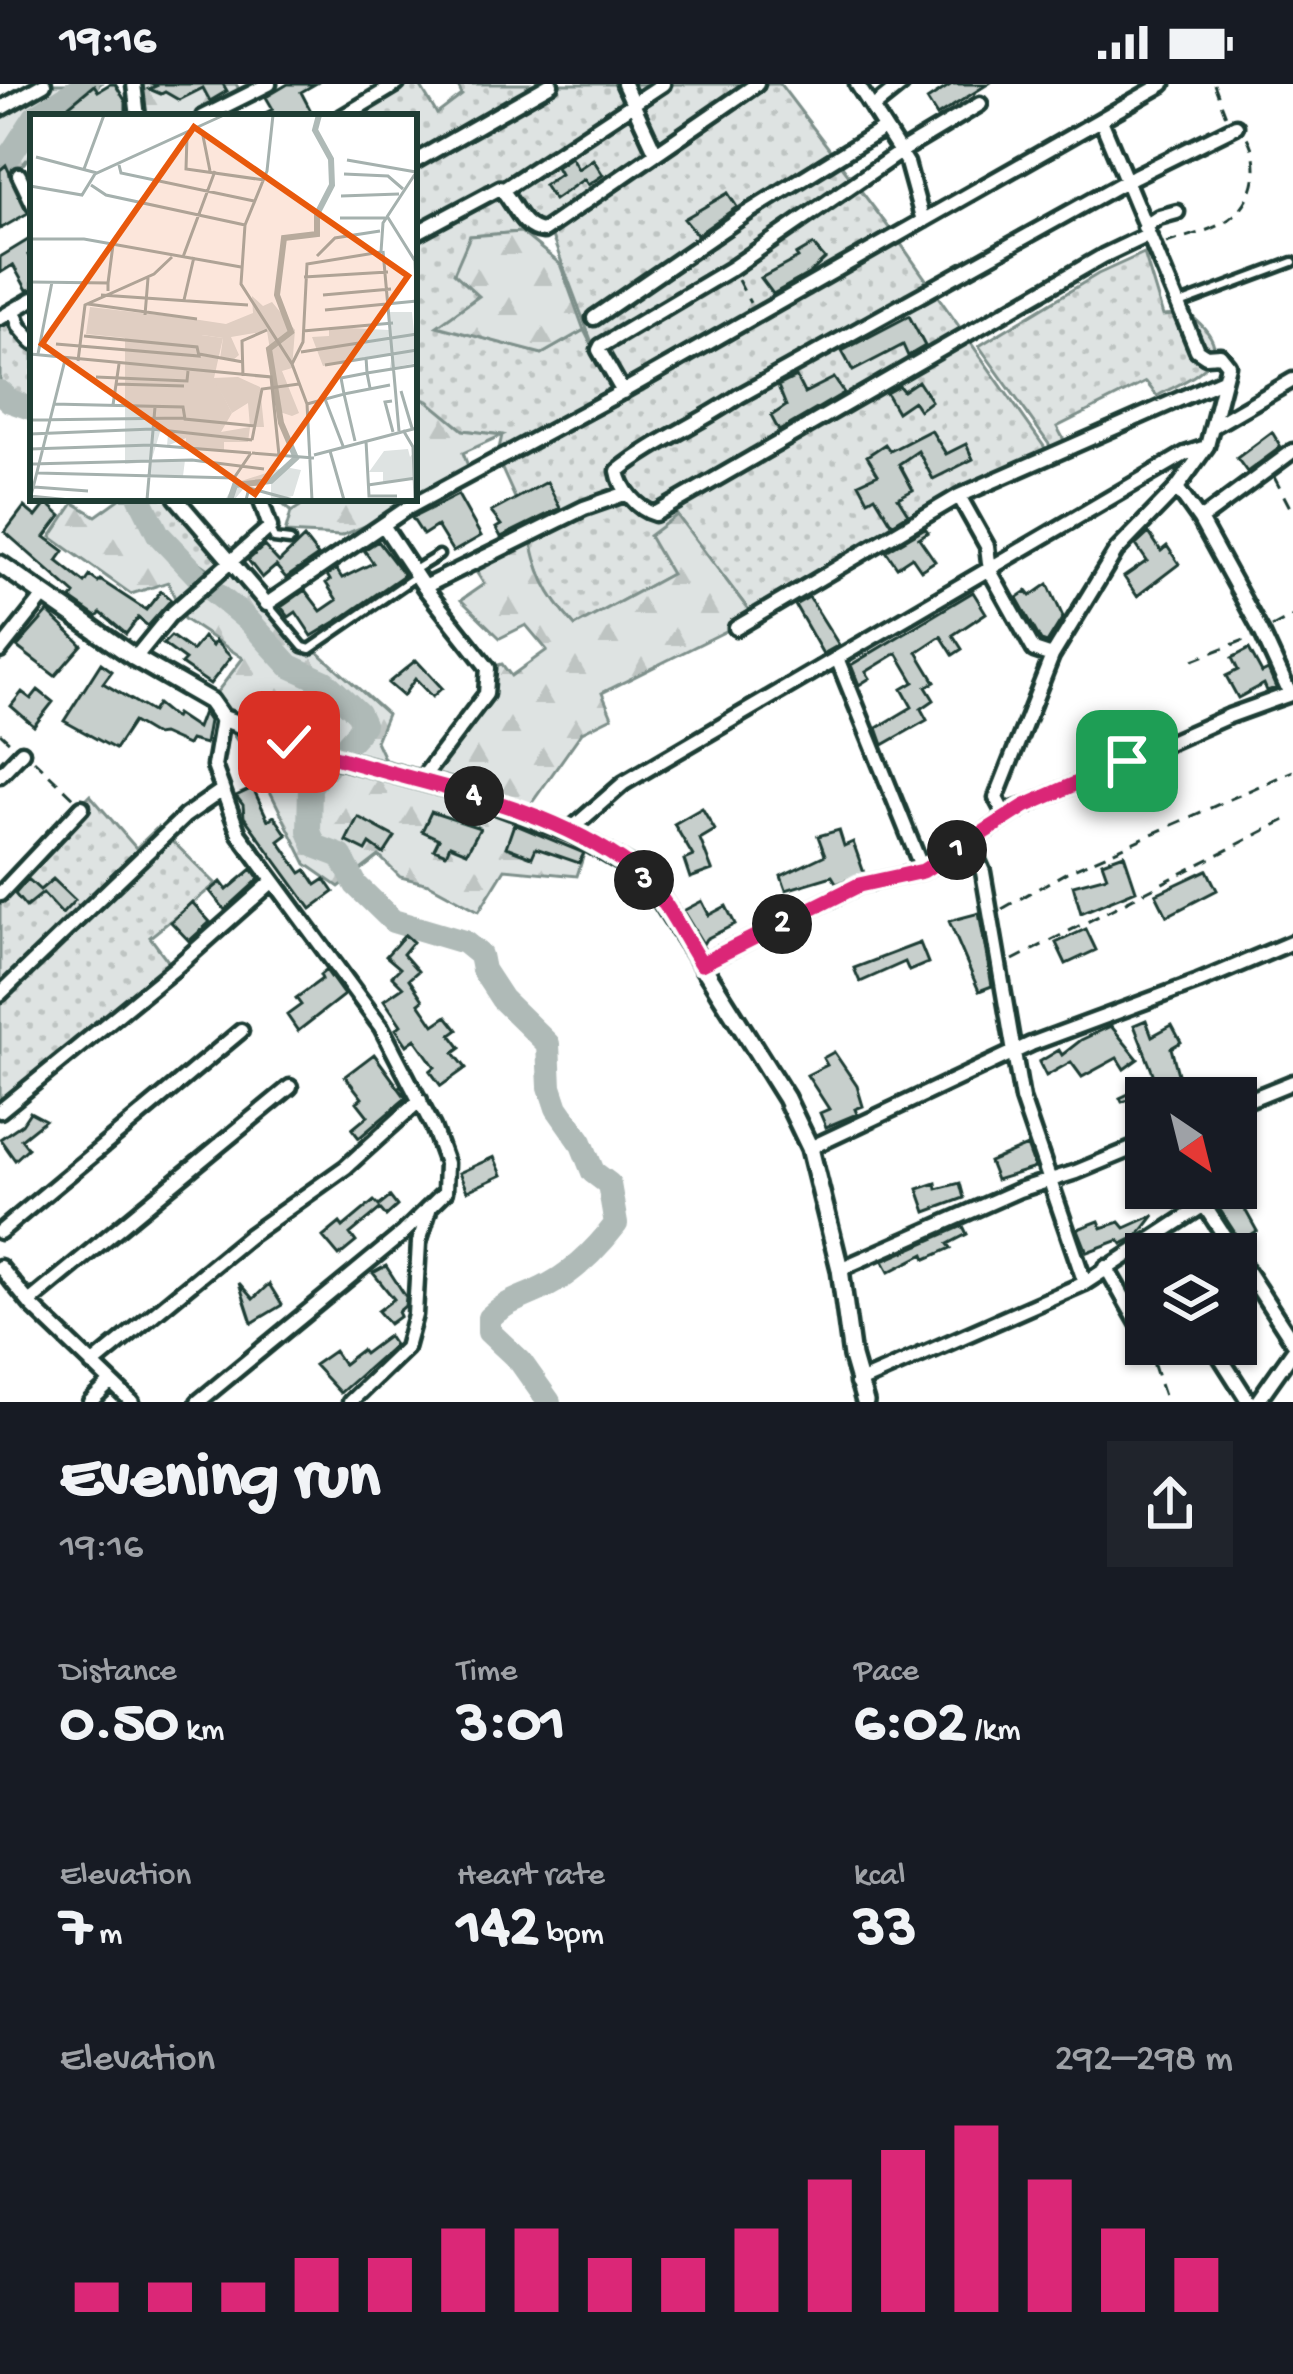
<!DOCTYPE html>
<meta charset="utf-8">
<style>
:root{--surface:#171b24;--page:#20242c;--text:#f1f3f6;--muted:#9ea1a6;--accent:#db2777}
body{margin:0;font-family:"Gochi Hand",sans-serif;background:var(--page);color:var(--text);height:100vh;display:flex;flex-direction:column;font-size:45px;white-space:nowrap}
*{box-sizing:border-box;margin:0}
p{font-size:39px;color:var(--muted)}
.icon{flex:none;width:66px;height:66px;fill:none;stroke:currentColor;stroke-width:2;stroke-linecap:round;stroke-linejoin:round}
.map{position:relative;height:1318px;overflow:hidden}
.drawer{display:flex;flex-direction:column;background:var(--surface);flex:1}
.drawer>*{flex:none}
.needle{width:78px;rotate:145deg}
.tools{position:absolute;left:1125px;top:993px;display:grid;gap:24px}
.tools a{display:grid;place-items:center;width:132px;height:132px;border-radius:0px;background:var(--surface);box-shadow:0 3px 9px #0004;font-size:60px}
.pin{position:absolute;display:grid;place-items:center;width:102px;height:102px;color:#fff;margin:-51px;border-radius:24px;box-shadow:0 6px 18px #0006}
.km{position:absolute;width:60px;height:60px;margin:-30px;border-radius:50%;background:#222;color:#fff;font-size:33px;line-height:60px;text-align:center}
.round{display:grid;place-items:center;flex:none;width:126px;height:126px;border-radius:0px;background:var(--page)}
.summary{display:flex;align-items:center;justify-content:space-between;height:204px;padding:0 60px}
h1{font-size:66px;font-weight:800;line-height:90px}
.metrics{display:grid;grid-template-columns:repeat(3,1fr);gap:18px;height:204px;padding:12px 60px}
.metrics div{display:grid;align-content:center}
.metrics b{font-size:60px;font-weight:800}
.metrics small{font-size:33px;font-weight:400}
.metrics p{font-size:33px}
.chart{height:336px;padding:24px 60px}
.chart p{display:flex;justify-content:space-between}
.chart svg{width:100%;height:216px;margin-top:12px;stroke:var(--accent);stroke-width:6}
.status{display:flex;justify-content:space-between;align-items:center;height:84px;padding:0 60px;background:var(--surface);direction:ltr}
.status svg{height:33px;fill:currentColor}
.map>svg:first-child{display:block}
</style>
<div class="status"><b>19:16</b><svg viewBox="0 0 49 12"><path d="M0 12V9h3v3zM5 12V6h3v6zM10 12V3h3v9zM15 12V0h3v12zM26 1h20v11H26zM47 4h2v5h-2z"/></svg></div>
<div class="map">
<svg width="1293" height="1318" viewBox="0 0 1293 1318">
<defs>
<pattern id="grass-dots" width="8" height="8" patternUnits="userSpaceOnUse" patternTransform="scale(3)"><rect width="8" height="8" fill="#dee3e2"/><path d="M2 2h.1M6 6h.1" fill="none" stroke="#bec4c2" stroke-width="1.8" stroke-linecap="round"/></pattern>
<pattern id="forest-firs" width="22" height="20" patternUnits="userSpaceOnUse" patternTransform="scale(3)"><rect width="22" height="20" fill="#dee3e2"/><path d="M5 1l3.5 6h-7zM16 11l3.5 6h-7z" fill="#bec4c2"/></pattern>
</defs>
<rect width="100%" height="100%" fill="#fff"/>
<filter id="ink" filterUnits="userSpaceOnUse"><feTurbulence type="fractalNoise" baseFrequency=".00833" numOctaves="2"/><feDisplacementMap in="SourceGraphic" scale="24" xChannelSelector="R" yChannelSelector="G"/><feConvolveMatrix kernelMatrix="1 2 1 2 8 2 1 2 1" color-interpolation-filters="sRGB"/></filter>
<g filter="url(#ink)">
<path fill="url(#grass-dots)" stroke="#7e908b" stroke-width="3" fill-rule="evenodd" d="M397 0H419L437 30 462 11 457 0H780L896 153 1050 371 959 412 754 533 677 432 671 490 575 542 549 513 534 472 529 445 497 374 502 351 463 346 428 318 414 311V33H342ZM492 106 509 109 539 144 547 139 597 272 584 246 542 270 439 242 479 211 470 152 521 148Z
M1144 169 1163 232 1189 230C1244 273 1198 290 1157 312L1146 298 1057 343 1064 356 1051 363 979 262 1098 190Z
M14 227 33 258V323L0 304V237Z
M140 414H176L232 476 216 490 158 450Z
M90 711 136 764 158 743 216 800 150 853 174 885 0 1027V803Z"/>
<path fill="url(#forest-firs)" stroke="#7e908b" stroke-width="3" d="M48 0H100L63 33H33V68L0 109V27Z
M134 0H236L241 9 192 33H141Z
M521 148 560 180 584 246 542 270 437 242 479 212 454 189 470 152Z
M414 311 428 317 463 346 502 351 463 369 468 382 406 425 341 452 285 449 291 428 276 414H282L291 428 313 414H414Z
M121 414H140L159 450 215 490 224 484 387 630 376 657 388 683 420 696 486 610 488 584 502 580 511 592 547 566 526 541 500 554 461 516 484 500 471 480 529 445C536 487 546 510 575 542L671 490 649 452 677 431 754 533 602 609 612 633 582 648 524 730 586 764 577 792 505 785 479 827 429 800 400 793 379 772 339 803 306 780 265 697 210 617 243 574 184 535 168 498 131 510 51 453 74 419 96 432Z"/>
<g fill="none" stroke-linecap="round" stroke-linejoin="round">
<path stroke="#afbab7" stroke-width="24" d="M35 33 87 0
M0 78 11 70 33 36
M0 308 10 317 33 325
M140 414 158 450 209 504 249 537 290 582 325 598 358 629 363 640 357 649 310 702 309 747 315 762 341 772 356 801 393 837 464 858 480 871 483 886 502 915 548 960 550 1003 557 1024 581 1058 593 1088 609 1100 616 1140C596 1166 571 1191 541 1205 521 1215 505 1218 489 1234V1248L520 1277 549 1318"/>
</g>
<path fill="#c7cfcc" stroke="#1f3d34" stroke-width="3" d="M110 0H115L126 18V33H55L94 1 98 7Z
M153 0H223L227 7 210 17 203 4 179 16 165 8 161 10 149 5 156 2Z
M288 0H315L301 8 314 33H257L273 25 266 13Z
M952 0H988L937 32 927 16Z
M571 73 578 85 593 75 603 91 588 101 584 95 554 116 544 101 560 90 556 83Z
M6 81 28 129 0 145V86Z
M728 109 737 123 697 151 684 135Z
M33 153V168L28 171 33 180V205L27 206 13 181 0 189V173Z
M813 161 825 175 810 189 773 210 761 194 798 174 796 171Z
M909 232 925 262 908 272 903 261 853 287 842 267Z
M796 293 804 309 834 294 844 309 779 347 771 332 786 322 778 302Z
M918 297 931 317 919 326 913 317 897 328 886 309 899 302 903 307Z
M931 346 946 370 966 360 973 375 933 395 918 367 899 380 913 406 898 414 908 430 892 440 875 412 868 416 859 399 878 390 867 372 885 360 890 367Z
M1272 348 1281 363 1247 388 1237 374Z
M547 398 560 424 501 453 496 444 501 441 491 428Z
M458 411 481 452 453 468 437 442 423 451 412 434Z
M47 419 61 432 45 453 64 467 57 477 85 499 90 492 98 498 100 496 146 526 161 507 171 516 148 542 138 534 126 550 101 529 97 533 71 515 75 510 5 448 24 423 36 433Z
M925 444 928 448 919 454 935 477 921 486 912 473 897 483 886 467Z
M1149 449 1161 467 1167 462 1179 480 1137 512 1124 493 1147 477 1136 461Z
M304 454 318 472 286 494 276 482 262 494 248 476 264 462 279 478Z
M378 457 404 491 345 532 312 552 296 528 289 533 281 523 305 506 321 527 337 516 326 499 330 496 327 491 336 485 342 494 373 479 364 466Z
M1048 500 1063 533 1047 559 1041 557 1017 514 1027 507 1031 512Z
M973 508 986 529 953 551 962 565 953 571 941 552 917 568 935 598 926 603 934 616 921 625 927 636 883 661 877 644 912 623 902 605 914 598 897 569 866 588 870 594 859 601 851 581Z
M809 513 839 561 823 570 795 521Z
M48 528 82 561 55 592 17 563Z
M171 552 192 567 203 553 212 562 215 557 231 573 210 600 181 580 185 576 163 560Z
M1249 565 1262 589 1268 586 1276 604 1267 607 1264 600 1238 614 1226 592 1238 586 1232 574Z
M416 576 442 604 432 613 415 595 403 612 388 599Z
M101 579 112 587 103 599 152 628 157 620 174 634 176 630 197 644 203 628 209 637 205 660 190 656 187 661 162 650 155 651 133 638 115 665 64 637Z
M38 606 53 618 34 642 11 622 22 608 31 615Z
M1157 679 1172 710 1155 718 1148 704 1128 713 1118 692Z
M253 704 268 736 274 732 287 751 279 757 301 789 306 786 316 801 325 795 334 808 311 825 244 733 243 721 236 712Z
M702 724 715 746 700 755 712 786 690 794 684 776 693 772 674 740Z
M431 728 480 744 467 768 450 761 446 770 434 765 439 755 422 747Z
M358 733 395 753 384 770 370 760 366 767 346 757Z
M514 740 584 769 579 779 536 764 532 773 506 763Z
M839 746 844 762 853 758 864 789 837 800 832 792 786 806 781 792 825 771 818 752Z
M1124 770 1136 806 1081 829 1073 801 1107 792 1102 778Z
M252 785 259 795 225 826 210 807 221 798 227 806Z
M1207 786 1217 806 1167 832 1156 810Z
M28 795 40 806 53 795 75 816 62 830 43 809 26 823 15 810Z
M702 817 709 831 726 822 735 840 706 855 703 860 683 827Z
M192 818 210 838 189 857 171 838Z
M979 829 992 902 979 907 949 837Z
M1086 845 1096 866 1066 880 1056 859Z
M405 851 413 858 403 870 418 887 409 895 423 916 419 919 434 941 447 932 458 946 451 951 461 964 454 969 466 984 441 1002 430 987 435 983 415 955 407 961 396 945 401 941 384 916 403 903 392 892 400 884 386 872Z
M920 859 928 879 909 887 905 878 860 898 854 884Z
M326 886 344 911 298 947 287 931 301 921 296 914 322 895 320 891Z
M1146 936 1152 952 1172 941 1181 958 1171 964 1181 1001 1146 1011V1035L1136 1014 1122 1018 1120 1014 1156 997 1134 941Z
M1111 942 1138 975 1124 985 1117 974 1082 993 1071 978 1046 992 1039 978 1059 966 1062 971 1081 956Z
M834 968 857 1002 863 1022 855 1025 857 1030 826 1043 820 1029 829 1025 807 991 827 981 823 974Z
M374 970 406 1014 359 1054 352 1045 368 1032 357 1018 362 1014 345 992Z
M30 1028 45 1036 21 1055 28 1064 15 1076 0 1055 22 1040Z
M1027 1062 1035 1084 996 1096 989 1078Z
M494 1073 502 1091 467 1107 459 1089Z
M936 1099 937 1105 960 1099 964 1114 926 1128 918 1105Z
M1209 1104H1233L1257 1147 1242 1156 1237 1152 1213 1115 1203 1108Z
M390 1113 397 1122 386 1132 380 1125 350 1150 356 1158 339 1172 323 1153 340 1139 343 1143 374 1117 379 1122Z
M1154 1131 1138 1152 1122 1160 1119 1156 1087 1168 1078 1145 1099 1137 1102 1144 1120 1138 1125 1144Z
M963 1142 967 1150 948 1160 951 1164 926 1175 924 1170 889 1188 883 1177Z
M386 1182 406 1213 405 1222 398 1228 400 1232 389 1240 378 1227 394 1215 373 1189Z
M239 1199 253 1215 269 1200 282 1221 252 1239Z
M388 1252 394 1261 340 1309 314 1281 334 1267 343 1280 361 1266 364 1270Z"/>
<g fill="none" stroke-linecap="round" stroke-linejoin="round">
<defs>
<path id="service" d="M1180 220 1293 178
M271 447 274 455 290 457
M416 485 439 471
M267 520 303 563 310 565 416 492"/>
<path id="minor" d="M134 0 138 33
M624 0 655 67
M857 0 907 79 923 137
M872 24 902 0
M0 25 44 0
M203 33 269 0
M342 33 397 0
M414 78 551 0
M19 91 33 120
M504 105 663 0
M1144 143 1159 133 1177 128
M414 150 500 104C514 117 520 145 543 147L757 0
M1147 151 1103 172 655 430C637 425 621 405 618 387 655 357 699 340 739 312L1135 92 1236 42
M14 227 20 243 33 258
M0 234 33 215
M594 234 747 129 884 44
M623 308 599 266 601 262 732 184 900 68 980 20
M1212 343 1293 296
M1177 404 1200 436 1293 367
M959 412 987 462 990 487 1034 566 1052 572
M176 414 267 520 406 425 613 313 1163 0
M1200 436 1262 549 1290 610
M383 441 424 503 488 584 486 610 420 697
M424 503 584 424 627 409
M736 544 959 412 1223 296
M0 567 43 513
M135 574 169 532 270 443 260 414
M837 574 923 787
M0 691 22 668
M1025 722 1004 729 996 714 1052 572 1116 467 1177 404 1207 362 1228 281 1220 271 1206 272 1197 266 1101 36
M569 747 624 699 1185 370 1206 363
M970 758 983 788 1022 1015 1085 1199
M0 810 82 723
M701 880 859 801 923 787 1025 722 1229 632 1293 609
M0 910 185 732 221 707
M1236 1021 1293 998
M0 1027 174 885 273 797
M810 1064 1031 960 1198 898 1293 858
M0 1148 241 947
M1236 1170 1293 1258
M0 1183 32 1222 132 1318
M1106 1183 1142 1246 1146 1244
M840 1185 1019 1106 1076 1088 1146 1059
M29 1218 290 1003
M1212 1260 1249 1318
M92 1281 249 1152 346 1083 420 1016
M857 1299 1085 1199 1204 1121 1236 1170
M90 1318 111 1298
M198 1318 402 1150 445 1108 446 1079 433 1043 381 943 239 750 214 682 222 634
M350 1318 406 1264 415 1231 419 1158 429 1126
M1257 1318 1293 1267"/>
<path id="tertiary" d="M0 480 135 574 210 617 222 634 321 670 460 707 573 749 634 785 658 811 786 1014 810 1064 840 1185 852 1273 865 1318"/>
</defs>
<use href="#service" stroke="#1f3d34" stroke-width="15"/>
<use href="#minor" stroke="#1f3d34" stroke-width="21"/>
<use href="#tertiary" stroke="#1f3d34" stroke-width="24"/>
<path stroke="#1f3d34" stroke-width="3" stroke-dasharray="12 9" stroke-linecap="butt" d="M1214 0 1226 32
M1166 159C1183 153 1204 149 1221 140 1254 124 1265 80 1245 50
M738 196 750 219
M1274 393 1293 429
M1272 543 1293 532
M1193 576 1252 553
M0 649 12 660
M34 676 75 715
M1002 825 1067 788 1293 687
M1013 876 1293 732
M1147 1260 1166 1318"/>
<use href="#service" stroke="#fff" stroke-width="6"/>
<use href="#minor" stroke="#fff" stroke-width="12"/>
<use href="#tertiary" stroke="#fff" stroke-width="15"/>
</g>
</g>
<g fill="none" stroke-linecap="round" stroke-linejoin="round" filter="url(#ink)">
<defs>
<path id="route" d="M289 658C402 700 533 710 632 784 663 806 681 849 701 880L859 801 923 787 1025 722 1127 677"/>
</defs>
<use href="#route" stroke="#fff" stroke-width="24"/>
<use href="#route" stroke="#db2777" stroke-width="15"/>
</g>
<g transform="translate(30 30)">
<rect width="387" height="387" fill="#fff"/>
<path d="M60 193 163 205 171 221 193 224 184 264 202 299 191 318 220 313 218 328H194V337L156 334V324L137 332 138 320 130 318 121 348 155 346 153 362 119 363 120 348 95 350V224L56 220ZM360 198H382L387 249 360 254 362 240 293 252 282 223 299 222V213L359 216ZM387 334V363L353 368V358H339L354 337 378 335 380 343Z" fill="#dee3e2"/>
<path d="M222 182 233 192 242 188 265 216 262 254 252 257 269 299 262 302 250 298 237 217 201 223 209 241 203 246 190 245 193 224 172 221 163 230V205L196 210 223 199ZM208 263 230 273 234 313H220L218 289 202 299 183 264ZM255 353 271 356 263 382 241 386V368L214 374 205 385 195 386 205 369Z" fill="#dee3e2"/>
<path fill="none" stroke="#afbab7" stroke-width="6" d="M200 386 205 371 241 367 266 344 251 309 239 235 261 218 247 181 254 124 287 120V100L302 71 301 45 285 16 289 1"/>
<path fill="none" stroke="#a5b1ae" stroke-width="3" d="M243 1 237 57 215 111 211 170 262 250 277 290 282 386M172 17 180 57M157 22 156 55 234 66M6 43 67 59M317 46 386 58M89 51 91 59 224 87M54 55 74 1M314 60 358 62 373 75M61 71 76 81 215 111M0 72 52 81 65 60 194 1M311 82 369 80M357 102 385 147 387 197M310 104H355M0 125H54L211 153M353 137 369 317M287 142 305 124 350 117M153 143 185 57M274 163 358 158M0 168 78 169V177M78 169 83 131M71 181 218 191M293 181 361 175M154 186 164 143M58 190 167 205M295 196 387 187M115 201 118 164M273 217 363 209M26 230 169 242 167 233 54 222M271 238 387 220M0 240 241 263 249 341M8 240 22 168M169 240 213 248M336 243 337 259 387 251M48 247 55 191 124 160 142 143M262 250 273 228 277 150 351 138 353 109 387 57M295 251 387 236M213 262 212 227 237 216M66 263 157 267 158 257M85 270 154 272M340 274 337 259 311 264 314 280 360 271M371 277 382 314M295 285 313 332M362 287 355 288 363 318M23 290 153 293 155 305 225 312M277 290 314 280 325 327M83 291 89 250M0 306 154 304M373 316 383 333 385 386M0 320 122 315 222 326M222 326 232 275 269 270M336 327 339 382H367M0 335 121 331 221 339M300 337 314 386M222 339 284 344M284 341 387 314M0 350 162 346 234 355M8 359 204 364 221 339M338 371 386 364M4 373 58 377M0 382 40 386M0 386 35 246M117 386 125 293M216 386 219 374 263 386"/>
<path fill="#e8590c" fill-opacity="0.15" stroke="#e8590c" stroke-width="6" d="M164 13 378 162 225 380 12 230Z"/>
<rect width="387" height="387" fill="none" stroke="#1f3d34" stroke-width="6"/>
</g>
</svg>
<div class="tools">
<a><svg class="needle" viewBox="-14 -14 28 28"><path d="M0-13l5 13h-10z" fill="#e53935"/><path d="M0 13l5-13h-10z" fill="#9ea1a6"/></svg></a>
<a><svg class="icon" aria-label="layers" viewBox="0 0 24 24"><path d="M12 4l9 5-9 5-9-5zM3 14l9 5 9-5"/></svg></a>
</div>
<div class="pin" style="left:1127px;top:677px;background:#1e9e55"><svg class="icon" aria-label="arrive" viewBox="0 0 24 24"><path d="M6 21V4h12l-3 4 3 4H6"/></svg></div>
<div class="pin" style="left:289px;top:658px;background:#d93025"><svg class="icon" aria-label="check" viewBox="0 0 24 24"><path d="M5 12l5 5 9-10"/></svg></div>
<b class="km" style="left:957px;top:766px">1</b>
<b class="km" style="left:782px;top:840px">2</b>
<b class="km" style="left:644px;top:796px">3</b>
<b class="km" style="left:474px;top:712px">4</b>
</div>
<section class="drawer">
<div class="summary"><div><h1>Evening run</h1><p>19:16</p></div><a class="round"><svg class="icon" aria-label="share" viewBox="0 0 24 24"><path d="M12 15V3M7 8l5-5 5 5M5 13v7h14v-7"/></svg></a></div>
<div class="metrics">
<div><p>Distance</p><b>0.50<small> km</small></b></div>
<div><p>Time</p><b>3:01</b></div>
<div><p>Pace</p><b>6:02<small> /km</small></b></div>
</div>
<div class="metrics">
<div><p>Elevation</p><b>7<small> m</small></b></div>
<div><p>Heart rate</p><b>142<small> bpm</small></b></div>
<div><p>kcal</p><b>33</b></div>
</div>
<div class="chart"><p><span>Elevation</span>292–298 m</p>
<svg viewBox="0 0 160 44" preserveAspectRatio="none"><path d="M5 44V38M15 44V38M25 44V38M35 44V33M45 44V33M55 44V27M65 44V27M75 44V33M85 44V33M95 44V27M105 44V17M115 44V11M125 44V6M135 44V17M145 44V27M155 44V33"/></svg>
</div>
</section>
